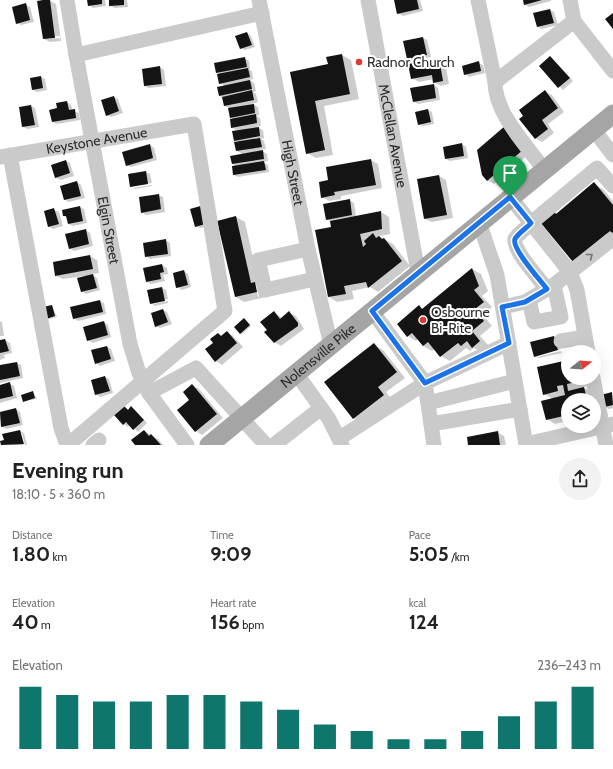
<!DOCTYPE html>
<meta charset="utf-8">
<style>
:root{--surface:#fff;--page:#f2f2f2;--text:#222;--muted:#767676;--accent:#0f766e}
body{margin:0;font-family:Cabin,sans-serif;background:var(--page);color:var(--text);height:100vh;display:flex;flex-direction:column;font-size:15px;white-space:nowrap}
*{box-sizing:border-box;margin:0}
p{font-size:13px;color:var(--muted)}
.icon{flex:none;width:22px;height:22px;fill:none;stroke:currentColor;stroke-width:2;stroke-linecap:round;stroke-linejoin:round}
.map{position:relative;height:445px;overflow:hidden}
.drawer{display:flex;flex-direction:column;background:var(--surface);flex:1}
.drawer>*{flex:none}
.needle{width:26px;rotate:73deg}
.fabs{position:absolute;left:561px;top:345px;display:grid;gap:8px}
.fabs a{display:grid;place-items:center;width:40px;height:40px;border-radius:50%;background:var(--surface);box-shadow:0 4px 16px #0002;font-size:20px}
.pin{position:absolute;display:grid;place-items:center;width:34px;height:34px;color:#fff;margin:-41px -17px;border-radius:50% 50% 50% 0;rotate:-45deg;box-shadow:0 0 4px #0007}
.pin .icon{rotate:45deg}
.round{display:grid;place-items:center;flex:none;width:42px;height:42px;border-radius:21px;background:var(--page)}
.summary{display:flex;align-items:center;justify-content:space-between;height:68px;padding:0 12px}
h1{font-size:22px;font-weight:800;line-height:30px}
.stats{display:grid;grid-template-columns:repeat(3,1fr);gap:6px;height:68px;padding:4px 12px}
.stats div{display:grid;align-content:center}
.stats b{font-size:20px;font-weight:800}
.stats small{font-size:11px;font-weight:400}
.stats p{font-size:11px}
.chart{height:112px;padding:8px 12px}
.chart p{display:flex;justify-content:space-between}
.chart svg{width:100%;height:72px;margin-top:4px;stroke:var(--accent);stroke-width:6}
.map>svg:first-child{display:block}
</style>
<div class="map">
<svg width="613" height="445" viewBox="0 0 613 445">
<rect width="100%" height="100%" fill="#fff"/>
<path fill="#0003" fill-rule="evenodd" d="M49 0 56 4 61 41 50 42 44 39ZM60 36V38L48 39V37Z
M88 0H105L106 6 93 8 89 5Z
M110 0H127L128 7 115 8 110 6Z
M395 0H420L423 11 403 16 398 13Z
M524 0H551V1L529 7 525 5Z
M25 4 30 7 34 22 21 25 17 23Z
M550 10 554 12 558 25 542 29 538 27Z
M247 33 251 36 255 47 245 50 241 48Z
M423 38 427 40 431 57 412 61 408 59Z
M342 55 351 60 359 99 324 106 333 155 316 158 307 153 291 73 329 65 328 58Z
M551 57 573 81 563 90 541 66Z
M244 58 249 61 250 69H248L252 71 253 79 249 80 254 83 256 91 253 92 256 94 258 102 252 104 258 107 259 115 256 116 260 118 261 126 256 127 263 130 264 138 261 139 264 141 266 149 260 150 267 154 268 161 263 162 268 165 269 172 238 177 234 175 238 167 233 164 244 155 237 151 239 142 235 140 239 131 232 128 234 119 230 117 229 108 225 106 223 98 220 96 225 86 220 83V74L217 73Z
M429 61 446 68 449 84 441 86 434 82V79L419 82 412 78Z
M478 63 483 65 485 73 469 77 465 74Z
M160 67 164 70 166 86 149 88 144 86 143 69Z
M41 77 45 79 47 90 37 92 33 90Z
M434 85 438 88 440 100 418 104 413 101Z
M545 92 552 95 564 112 548 124 554 133 542 142 535 138Z
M114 97 118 99 123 113 111 117 107 115Z
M67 102 71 105 73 111 79 113 80 120 57 124 53 122 58 109Z
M31 106 35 108 39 127 28 129 23 127Z
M428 110 432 112 434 124 423 126 419 124Z
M511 131 530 153 494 184 487 180Z
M462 144 466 147 468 158 450 161 446 159Z
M150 145 154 148 157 160 131 167 126 165Z
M371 160 378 164 382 188 341 196V199L329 201 322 197 330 181Z
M66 161 70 163 74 176 61 180 56 178 52 165Z
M146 172 150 174 152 183 133 186V188L152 185V186L135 189 130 186 129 174Z
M439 176 446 180 453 218 432 222 425 219Z
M77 182 81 185 85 198 69 202 65 200Z
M594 184 603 189 613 201V241L542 223 554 212 557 214Z
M158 195 163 197 165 212 146 215 142 212Z
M349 200 354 203 356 217 381 212 389 217 390 234 379 236 393 244 410 266 378 292 370 287 352 291 354 299 337 302 329 297 332 228 331 222 327 219Z
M80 207 84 209 87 223 73 226 69 224 68 218 64 216Z
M54 210 59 212 63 226 53 229 49 227Z
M191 210 213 225 200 228 196 226Z
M236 217 245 222 259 285 266 297 244 302 236 297ZM255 284H257L259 297H258Z
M85 230 90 233 93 246 74 251 70 248Z
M165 240 170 243 171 256 150 259 146 256Z
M90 256 97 260 99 273 92 274 97 278 100 290 86 294 82 291 84 276 63 279 56 276Z
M162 265 167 268 168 274 163 275 165 281 151 284 147 282Z
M472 269 481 274 488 291 482 296 492 307 483 315 492 326 480 336 489 346 482 352 474 348 470 351 466 348 450 361 441 356 435 349 432 351 423 346 418 339 416 341 408 336 419 307 423 309Z
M184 271 188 274 191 287 182 290 177 287Z
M162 288 166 290 168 299 153 302V304L168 301V303L155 306 151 303Z
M99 301 104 303 106 314 78 321 74 319Z
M52 306 57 317 49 319 47 318Z
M163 310 167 312 172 324 160 328 156 326Z
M274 312 282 318 289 313 296 316 304 329 281 346 274 342 268 330Z
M0 321 2 322 4 336H0Z
M246 321 251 326 242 334 240 333Z
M104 322 108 325 111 337 93 343 88 340Z
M227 332 233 336 243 347 222 365 216 361 214 343 218 334 222 336Z
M554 337 558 339 561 349 537 355V357L561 351 562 353 539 358 535 356Z
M5 340 10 343 12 353 4 355 5 358 0 360V342Z
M374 345 383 350 405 378 386 392 392 400 362 423 353 418Z
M107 347 111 349 115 361 100 366 96 363Z
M568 361V378H592L593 385 582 387 593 393 594 400H568V421L555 424 547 419 553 399 544 394Z
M17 363 21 365 23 378 0 383V366Z
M105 377 109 379 113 393 100 397 96 394Z
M10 384 14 386 17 398 0 403V386Z
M192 385 199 389 223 418 202 435 196 431 178 410 191 400Z
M33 392 37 399 24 401Z
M612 393 613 408 609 409 605 407Z
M124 407 129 410 131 408 135 410 147 423 138 432 130 425 128 427 124 424 115 415Z
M16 409 20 412 23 425 7 429 2 427 0 413Z
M20 431 24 433 27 445H25L22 433H20L23 445H2L1 442Z
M144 431 158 439 163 445H136Z
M497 432 504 436 506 445H469Z"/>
<path fill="#141414" d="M43 0H50L55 38 43 39 37 1Z
M87 0H102V4L88 6Z
M109 0H124V5L109 6Z
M394 0H417L419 9 397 14Z
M523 0H542L524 5Z
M26 3 30 20 16 24 12 7Z
M550 9 554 23 537 27 533 13Z
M613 13V29L605 19Z
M247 32 252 45 240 49 235 36Z
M423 37 427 55 407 59 403 41Z
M342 54 350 94 315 101 325 150 306 154 290 72 328 64 326 57Z
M550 56 570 78 558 88 539 66Z
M245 57 247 67 216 73 214 63Z
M430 60 431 65 440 64 443 81 433 83 432 75 411 79 408 64Z
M479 61 481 71 464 75 462 66Z
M160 66 162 84 144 86 142 69Z
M248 68 250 77 219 84 217 74Z
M41 76 43 88 32 90 30 78Z
M250 80 252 89 219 96 217 87Z
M434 84 436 98 413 102 410 88Z
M252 90 254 100 224 106 222 97Z
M545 90 558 108 542 120 548 129 535 139 519 119 523 116 519 110Z
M114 96 119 111 106 116 101 100Z
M67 101 69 110 75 109 76 118 52 122 49 110 57 108 56 103Z
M254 104 255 113 230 118 228 108Z
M31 105 35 125 22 127 19 107Z
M428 109 431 122 418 125 415 112Z
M256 114 257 123 231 128 230 119Z
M505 126 524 149 487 181 482 175 477 150Z
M259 127 260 136 234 141 232 131Z
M260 138 262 147 236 151 234 142Z
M462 143 464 156 445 159 443 147Z
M150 144 153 158 126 166 122 152Z
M263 150 264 159 232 164 230 156Z
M371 159 376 185 334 192 335 195 321 198 319 182 328 180 326 167Z
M66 160 70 173 55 178 51 165Z
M264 161 266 170 233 175 232 166Z
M146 171 148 184 130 187 128 174Z
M439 175 447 215 424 219 417 179Z
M77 181 81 196 64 200 60 186Z
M594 182 613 205V234L610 231 573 262 540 222 554 211 556 214Z
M159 194 161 209 141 213 139 197Z
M350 199 352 215 326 220 323 204Z
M204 205 209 223 195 227 190 209Z
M80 206 83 221 68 224 66 216H63L62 210Z
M54 208 59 224 48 227 44 211Z
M381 211 382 229 360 234 363 247 366 244 364 241 373 233 376 238 379 236 382 239 384 238 402 261 368 288 366 282 344 286 346 294 328 297 315 230 331 227 330 221Z
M236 216 251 283 255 282 257 292 235 297 217 221Z
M86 229 89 244 69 249 65 234Z
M166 239 168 254 145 257 143 243Z
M90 255 93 269 55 276 53 262Z
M162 264 164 272 160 273 161 279 146 282 143 268Z
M472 268 479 286 474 290 484 302 475 309 484 321 472 331 480 341 472 348 467 341 461 346 458 343 440 357 428 342 423 346 412 333 407 337 397 324 419 305 422 309Z
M184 270 188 285 176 288 173 273Z
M93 274 97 288 81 292 77 278Z
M162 287 165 301 150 304 147 290Z
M100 300 103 312 73 319 70 307Z
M52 305 55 316 46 319 43 307Z
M163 309 168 322 155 327 151 313Z
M274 311 280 319 289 311 298 323V326L274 343 264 332 267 330 260 322Z
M244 318 250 325 240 334 234 327Z
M104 321 108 335 87 341 83 327Z
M227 331 237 343 215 362 205 349 213 343 210 339 218 333 221 336Z
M554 336 558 350 534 357 530 342Z
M5 339 9 351 0 353V340Z
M374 343 397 372 378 387 384 395 353 419 324 382Z
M107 346 111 359 95 364 91 350Z
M568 360V378H584L585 380 567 384 568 391 584 387 587 400H568V415L546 420 541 401 565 395 563 385 557 386 558 391 543 395 537 367Z
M17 362 20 376 0 380V365Z
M105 376 110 391 95 395 91 380Z
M10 382 13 396 0 399V385Z
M192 384 217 414 195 432 177 410 189 400 183 392Z
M33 391 35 398 23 402 21 395Z
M612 392 613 405 604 407 601 395Z
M124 406 128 410 131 406 144 420 133 430 126 422 123 425 114 415Z
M16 408 20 423 1 427 0 412Z
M20 430 24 444 1 445 0 441 4 440 2 434Z
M144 430 149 436 151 434 161 445H135L131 440Z
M498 431 500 445H468L467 437Z"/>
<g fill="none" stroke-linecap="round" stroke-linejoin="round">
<g stroke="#cacaca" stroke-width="15">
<path id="s1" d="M67 0 76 55 130 344 139 373 149 393 187 445"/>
<path id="s2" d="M259 0 308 249 331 345"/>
<path id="s3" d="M368 0 418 272"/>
<path d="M478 0 495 82C495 114 526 144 544 170"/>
<path d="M570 0 574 21 613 71"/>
<path d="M76 55 262 13"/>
<path d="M495 82 574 21"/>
<path d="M594 130 613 155"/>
<path d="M10 155 61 428 67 445"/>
<path id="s4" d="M0 157 194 124 225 311 68 445"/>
<path d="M510 197 531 223 597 168 613 186"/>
<path d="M479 222 497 275 526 445"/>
<path d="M308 249 258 260 265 290 315 279"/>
<path d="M547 289C541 281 511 248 515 239 518 233 527 228 531 223L570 272 577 290 588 352"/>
<path d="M529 300 534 322 561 317 554 285"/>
<path d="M503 307 525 302 554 285 611 240"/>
<path d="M372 311 425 383 434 445"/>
<path d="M561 341 585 337"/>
<path d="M296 373 329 419 342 445"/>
<path d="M593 378 606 445"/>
<path d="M149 393 196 368 266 445"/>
<path d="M428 403 515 381"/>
<path d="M431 424 520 409"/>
<path d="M340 438 425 383 509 343"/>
<path d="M526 444 613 424"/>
<path d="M93 445 99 440"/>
<path d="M274 445 321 408"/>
</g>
<path stroke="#a5a5a5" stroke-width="19" id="s5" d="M209 445 613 114"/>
</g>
<defs><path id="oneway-chevron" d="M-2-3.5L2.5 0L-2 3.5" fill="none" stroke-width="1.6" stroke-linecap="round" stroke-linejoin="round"/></defs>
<use stroke="#747474" href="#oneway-chevron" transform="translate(590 256) rotate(-38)"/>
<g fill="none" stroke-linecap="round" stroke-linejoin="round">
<defs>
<path id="route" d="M510 197 531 223C527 228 518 233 515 239 511 248 541 281 547 289L525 302 502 307 509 343 425 383 372 311Z"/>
</defs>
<use href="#route" stroke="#fff" stroke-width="8"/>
<use href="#route" stroke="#1a73e8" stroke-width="5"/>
</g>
<g fill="#db3938" stroke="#fff" stroke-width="1.5">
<circle cx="359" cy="62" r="4"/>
<circle cx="423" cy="320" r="4"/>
</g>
<g text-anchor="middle" stroke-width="4" stroke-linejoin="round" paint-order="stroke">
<g font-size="14" fill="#2d2d2d" stroke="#fff" text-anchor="start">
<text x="367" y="67">Radnor Church</text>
<text x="431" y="317">Osbourne<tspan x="431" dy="16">Bi-Rite</tspan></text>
</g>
<g font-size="14" fill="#2d2d2d" stroke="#fff">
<text dy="5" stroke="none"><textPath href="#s3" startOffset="138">McClellan Avenue</textPath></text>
<text dy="5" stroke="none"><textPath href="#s4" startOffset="98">Keystone Avenue</textPath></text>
<text dy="5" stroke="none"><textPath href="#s2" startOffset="176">High Street</textPath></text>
<text dy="5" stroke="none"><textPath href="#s1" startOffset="234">Elgin Street</textPath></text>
<text dy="5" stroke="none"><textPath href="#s5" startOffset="141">Nolensville Pike</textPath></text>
</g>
</g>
</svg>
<div class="fabs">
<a><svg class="needle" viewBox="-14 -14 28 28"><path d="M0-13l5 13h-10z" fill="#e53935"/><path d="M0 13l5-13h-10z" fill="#767676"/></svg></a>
<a><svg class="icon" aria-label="layers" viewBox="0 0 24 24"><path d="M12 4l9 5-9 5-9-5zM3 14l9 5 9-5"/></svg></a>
</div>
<div class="pin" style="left:510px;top:197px;background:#1e9e55"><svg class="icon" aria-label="arrive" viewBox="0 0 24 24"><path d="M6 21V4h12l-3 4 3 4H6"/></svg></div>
</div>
<section class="drawer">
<div class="summary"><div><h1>Evening run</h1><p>18:10 · 5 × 360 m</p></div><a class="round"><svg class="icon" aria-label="share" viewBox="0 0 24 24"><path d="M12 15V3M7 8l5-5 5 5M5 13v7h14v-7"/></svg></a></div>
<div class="stats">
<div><p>Distance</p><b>1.80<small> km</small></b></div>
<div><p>Time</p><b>9:09</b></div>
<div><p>Pace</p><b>5:05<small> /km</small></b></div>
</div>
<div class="stats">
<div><p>Elevation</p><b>40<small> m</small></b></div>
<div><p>Heart rate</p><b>156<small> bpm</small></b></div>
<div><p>kcal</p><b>124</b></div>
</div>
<div class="chart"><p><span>Elevation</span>236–243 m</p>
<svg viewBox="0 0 160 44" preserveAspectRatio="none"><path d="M5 44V6M15 44V11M25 44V15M35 44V15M45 44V11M55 44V11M65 44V15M75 44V20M85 44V29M95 44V33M105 44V38M115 44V38M125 44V33M135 44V24M145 44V15M155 44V6"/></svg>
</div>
</section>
